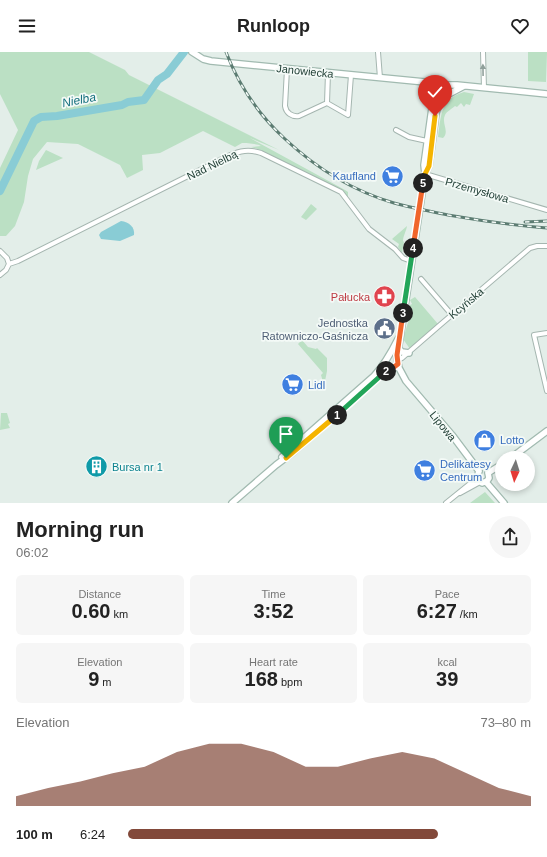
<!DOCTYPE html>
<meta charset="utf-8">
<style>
:root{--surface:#fff;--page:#f6f6f6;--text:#222;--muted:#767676;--accent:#82493a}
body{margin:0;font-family:Arial,sans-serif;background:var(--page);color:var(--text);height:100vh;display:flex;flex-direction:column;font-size:15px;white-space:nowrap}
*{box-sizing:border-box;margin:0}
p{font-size:13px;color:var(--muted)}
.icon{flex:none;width:22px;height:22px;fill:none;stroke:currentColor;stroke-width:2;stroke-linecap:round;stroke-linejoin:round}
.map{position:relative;height:451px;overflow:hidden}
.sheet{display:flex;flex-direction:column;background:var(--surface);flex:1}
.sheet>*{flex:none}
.needle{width:26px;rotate:184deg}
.tools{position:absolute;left:495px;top:399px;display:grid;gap:8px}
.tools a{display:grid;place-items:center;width:40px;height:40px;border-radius:50%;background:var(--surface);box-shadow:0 2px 6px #0003;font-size:20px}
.pin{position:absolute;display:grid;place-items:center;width:34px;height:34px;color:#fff;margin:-41px -17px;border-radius:50% 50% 50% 0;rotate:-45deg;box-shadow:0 0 4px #0007}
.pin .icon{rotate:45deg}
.km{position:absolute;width:20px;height:20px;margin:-10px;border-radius:50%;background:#222;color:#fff;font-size:11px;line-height:20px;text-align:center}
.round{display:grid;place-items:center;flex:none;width:42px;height:42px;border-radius:21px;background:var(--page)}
.headline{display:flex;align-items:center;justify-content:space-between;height:68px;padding:0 16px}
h1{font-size:22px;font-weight:700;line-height:30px}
.figures{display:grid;grid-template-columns:repeat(3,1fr);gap:6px;height:68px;padding:4px 16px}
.figures div{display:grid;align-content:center;border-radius:6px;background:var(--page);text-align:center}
.figures b{font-size:20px;font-weight:700}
.figures small{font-size:11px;font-weight:400}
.figures p{font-size:11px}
.chart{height:112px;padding:8px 16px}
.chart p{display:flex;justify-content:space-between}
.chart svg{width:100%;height:72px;margin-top:4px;fill:var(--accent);opacity:.7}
ul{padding:0 16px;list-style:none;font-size:13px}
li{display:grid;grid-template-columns:64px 48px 1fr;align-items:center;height:30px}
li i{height:10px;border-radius:5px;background:var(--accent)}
header{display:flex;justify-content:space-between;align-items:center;height:52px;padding:0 16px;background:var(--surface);font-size:18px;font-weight:700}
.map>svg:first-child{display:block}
</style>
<header><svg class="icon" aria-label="menu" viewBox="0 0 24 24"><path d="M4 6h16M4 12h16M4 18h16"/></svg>Runloop<svg class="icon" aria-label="heart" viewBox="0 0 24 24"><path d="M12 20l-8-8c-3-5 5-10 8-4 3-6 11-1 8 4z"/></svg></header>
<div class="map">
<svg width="547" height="451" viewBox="0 0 547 451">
<rect width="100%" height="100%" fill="#e3eee9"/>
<path fill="#bbe0c4" d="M0 0H89L125 18 129 23 279 98 250 86 345 138 348 140V146L338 136 258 97 251 95 261 94C259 92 246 91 242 91L235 95 203 79 160 101 142 103 143 118 127 126 120 113 78 92 47 90 33 107 28 124 24 150 15 174 6 184H0V116L18 78 0 42Z
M528 0H547L546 30 528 29Z
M464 40 474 42 470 53 466 52 464 55 461 51 457 55 455 54C452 57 447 59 445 63 441 72 450 79 443 86L438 85C441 64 440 47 464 40Z
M46 98 63 106 36 118 39 109Z
M311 152 317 157 306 168 301 165Z
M407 174C406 180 403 184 403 189L404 190 402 201 398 195 399 192 392 187Z
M415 245 438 272 410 297 403 287 409 267 410 253 412 252 410 248Z
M302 288 308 295 316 297 317 296 327 306V319L325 329 323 330 321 323 323 321 298 292Z
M1 361H7L10 371 8 372 10 376 0 378Z
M485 440 495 451H470Z"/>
<path fill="#89ccd5" d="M121 169C129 170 135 175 134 183L120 189 101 187 99 183 101 180Z"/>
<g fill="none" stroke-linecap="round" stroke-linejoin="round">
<path stroke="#89ccd5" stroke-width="8" d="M0 139 34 69 41 65 57 64 122 53 128 50 144 48 158 28 167 22 184 0"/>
<defs>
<path id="street" d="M378 0 380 26
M483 0 484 36
M287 17 285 54C286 61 292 65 299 64L327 51
M327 51 348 63 351 23
M327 51 328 21
M396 78 409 85 427 89
M425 122 547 158
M0 199 7 206 9 212
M9 212 18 209 222 107C236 100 246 96 261 101L341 140 369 177 395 197 403 206 411 209
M0 223 6 218 9 212
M421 227 452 263
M547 281 534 283 547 339
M398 308 402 306 440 273 530 196 537 194H547
M460 441 480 430
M446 451 477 426"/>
<path id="secondary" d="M192 0 203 7 211 9 425 30 442 33H457L547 42
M437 33 432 36V43L436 48 443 47
M432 43V56L424 113 425 122 397 306 399 316 406 329 452 383 479 419
M447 43 464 34
M425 122 429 114 436 61 439 52 447 43 446 36 442 33
M398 296 402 300 409 301
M282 405 374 324C385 312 391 301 398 287
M511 406 547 379
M479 419 477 426 479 429 482 431 487 429 489 426 488 421
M488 421 502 412
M486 430 504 451
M232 451 276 413 292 401 387 318 394 315 398 312"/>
</defs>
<use href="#street" stroke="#a5b6b0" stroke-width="6"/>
<use href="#secondary" stroke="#a1bab0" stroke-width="8"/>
<use href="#street" stroke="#fff" stroke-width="4"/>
<use href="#secondary" stroke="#fff" stroke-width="5.5"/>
<defs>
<path id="rail" d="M226 0C239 34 259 63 285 87 316 116 353 139 394 151 412 156 430 159 448 163 482 169 512 173 547 176
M525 170 547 169"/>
</defs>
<use href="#rail" stroke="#5c7c72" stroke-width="3"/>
<use href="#rail" stroke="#f4faf7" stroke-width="1.5" stroke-dasharray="4.5" stroke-linecap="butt"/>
</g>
<defs><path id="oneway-solid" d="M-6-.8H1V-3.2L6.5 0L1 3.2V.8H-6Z"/></defs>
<use fill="#90a09b" href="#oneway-solid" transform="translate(483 18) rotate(-91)"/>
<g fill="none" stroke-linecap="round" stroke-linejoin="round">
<defs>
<path id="split-1" d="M286 406 337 363"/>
<path id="split-2" d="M337 363 386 319"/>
<path id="split-3" d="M386 319 394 315 398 312 397 303 403 261"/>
<path id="split-4" d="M403 261 413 196"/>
<path id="split-5" d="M413 196 423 131"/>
<path id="split-6" d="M423 131 425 122 429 114 435 64"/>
</defs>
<use href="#split-1" stroke="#fff" stroke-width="8"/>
<use href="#split-2" stroke="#fff" stroke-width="8"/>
<use href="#split-3" stroke="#fff" stroke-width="8"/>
<use href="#split-4" stroke="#fff" stroke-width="8"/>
<use href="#split-5" stroke="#fff" stroke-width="8"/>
<use href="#split-6" stroke="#fff" stroke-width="8"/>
<use href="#split-1" stroke="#f5b400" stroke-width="5"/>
<use href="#split-2" stroke="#22a559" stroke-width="5"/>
<use href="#split-3" stroke="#f0652b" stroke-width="5"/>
<use href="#split-4" stroke="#22a559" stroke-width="5"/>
<use href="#split-5" stroke="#f0652b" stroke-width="5"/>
<use href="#split-6" stroke="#f5b400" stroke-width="5"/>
</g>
<defs>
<symbol id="supermarket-disc" viewBox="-11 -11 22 22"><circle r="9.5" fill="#3f7fe0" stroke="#f4faf7"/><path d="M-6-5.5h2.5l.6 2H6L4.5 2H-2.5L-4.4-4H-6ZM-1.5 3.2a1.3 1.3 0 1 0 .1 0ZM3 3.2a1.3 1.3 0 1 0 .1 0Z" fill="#fff"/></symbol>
<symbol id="pharmacy-disc" viewBox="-11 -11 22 22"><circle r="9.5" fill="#e0444e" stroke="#f4faf7"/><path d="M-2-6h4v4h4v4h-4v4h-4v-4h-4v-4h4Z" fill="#fff"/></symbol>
<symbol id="civic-disc" viewBox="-11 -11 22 22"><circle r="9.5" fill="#5c6f8a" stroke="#f4faf7"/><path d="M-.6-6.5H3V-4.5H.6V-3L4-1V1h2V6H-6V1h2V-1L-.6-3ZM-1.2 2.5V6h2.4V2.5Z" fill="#fff"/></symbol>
<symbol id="shop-disc" viewBox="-11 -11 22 22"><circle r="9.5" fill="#3f7fe0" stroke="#f4faf7"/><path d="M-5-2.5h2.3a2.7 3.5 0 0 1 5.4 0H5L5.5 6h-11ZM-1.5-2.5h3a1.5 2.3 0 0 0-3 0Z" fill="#fff"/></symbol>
<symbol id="building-disc" viewBox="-11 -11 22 22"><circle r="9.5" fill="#0f9aa8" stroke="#f4faf7"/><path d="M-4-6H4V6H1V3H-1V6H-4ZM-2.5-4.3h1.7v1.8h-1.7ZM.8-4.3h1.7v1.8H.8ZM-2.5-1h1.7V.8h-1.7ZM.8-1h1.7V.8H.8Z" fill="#fff"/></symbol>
</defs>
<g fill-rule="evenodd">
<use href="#supermarket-disc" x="380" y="112" width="25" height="25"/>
<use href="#pharmacy-disc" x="372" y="232" width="25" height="25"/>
<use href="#civic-disc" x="372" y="264" width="25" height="25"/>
<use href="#supermarket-disc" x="280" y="320" width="25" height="25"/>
<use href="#shop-disc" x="472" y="376" width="25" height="25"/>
<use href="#building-disc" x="84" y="402" width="25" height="25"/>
<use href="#supermarket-disc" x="412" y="406" width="25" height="25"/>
</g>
<g text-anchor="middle" stroke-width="3.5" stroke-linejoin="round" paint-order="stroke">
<g font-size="11" fill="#224037" stroke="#f4faf7">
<text transform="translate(305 19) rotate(6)" y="4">Janowiecka</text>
<text transform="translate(212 113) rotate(-26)" y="4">Nad Nielbą</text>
<text transform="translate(477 138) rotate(16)" y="4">Przemysłowa</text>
<text transform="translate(466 251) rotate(-40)" y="4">Kcyńska</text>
<text transform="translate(443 374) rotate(51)" y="4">Lipowa</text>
</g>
<g font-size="11" fill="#366cbe" stroke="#f4faf7" text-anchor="start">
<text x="376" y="128" text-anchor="end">Kaufland</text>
<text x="308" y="337">Lidl</text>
<text x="500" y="392">Lotto</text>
<text x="440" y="416">Delikatesy<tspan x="440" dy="13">Centrum</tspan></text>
</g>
<g font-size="11" fill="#be3a42" stroke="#f4faf7" text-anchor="end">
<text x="370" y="249">Pałucka</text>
</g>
<g font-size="11" fill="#4e5e75" stroke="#f4faf7" text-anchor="end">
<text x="368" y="275">Jednostka<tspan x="368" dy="13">Ratowniczo-Gaśnicza</tspan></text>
</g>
<g font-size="11" fill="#0d838f" stroke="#f4faf7" text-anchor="start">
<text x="112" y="419">Bursa nr 1</text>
</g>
<g font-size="12" font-style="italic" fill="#187280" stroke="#f4faf7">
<text transform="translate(79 48) rotate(-11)" y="4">Nielba</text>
</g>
</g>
</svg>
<div class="tools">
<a><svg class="needle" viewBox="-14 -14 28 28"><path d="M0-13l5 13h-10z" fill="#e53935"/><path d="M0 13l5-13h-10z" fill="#767676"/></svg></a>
</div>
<div class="pin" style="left:286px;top:406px;background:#1e9e55"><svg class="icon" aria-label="arrive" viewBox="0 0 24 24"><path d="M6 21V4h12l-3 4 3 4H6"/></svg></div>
<div class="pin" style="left:435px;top:64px;background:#d93025"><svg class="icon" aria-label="check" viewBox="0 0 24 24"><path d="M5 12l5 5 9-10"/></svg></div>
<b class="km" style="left:337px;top:363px">1</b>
<b class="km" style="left:386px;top:319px">2</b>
<b class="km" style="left:403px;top:261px">3</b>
<b class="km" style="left:413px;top:196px">4</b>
<b class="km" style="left:423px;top:131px">5</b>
</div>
<section class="sheet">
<div class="headline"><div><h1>Morning run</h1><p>06:02</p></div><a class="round"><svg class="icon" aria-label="share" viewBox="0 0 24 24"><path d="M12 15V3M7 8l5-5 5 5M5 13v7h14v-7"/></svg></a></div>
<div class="figures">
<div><p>Distance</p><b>0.60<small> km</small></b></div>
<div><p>Time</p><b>3:52</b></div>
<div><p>Pace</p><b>6:27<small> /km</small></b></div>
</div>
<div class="figures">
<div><p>Elevation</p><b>9<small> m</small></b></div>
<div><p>Heart rate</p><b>168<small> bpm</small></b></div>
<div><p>kcal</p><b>39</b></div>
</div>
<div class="chart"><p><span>Elevation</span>73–80 m</p>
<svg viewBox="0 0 160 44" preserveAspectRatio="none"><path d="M0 44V38L10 33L20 29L30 24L40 20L50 11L60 6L70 6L80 11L90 20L100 20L110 15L120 11L130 15L140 24L150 33L160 38V44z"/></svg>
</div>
<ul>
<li><b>100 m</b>6:24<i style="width:77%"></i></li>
</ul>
</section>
